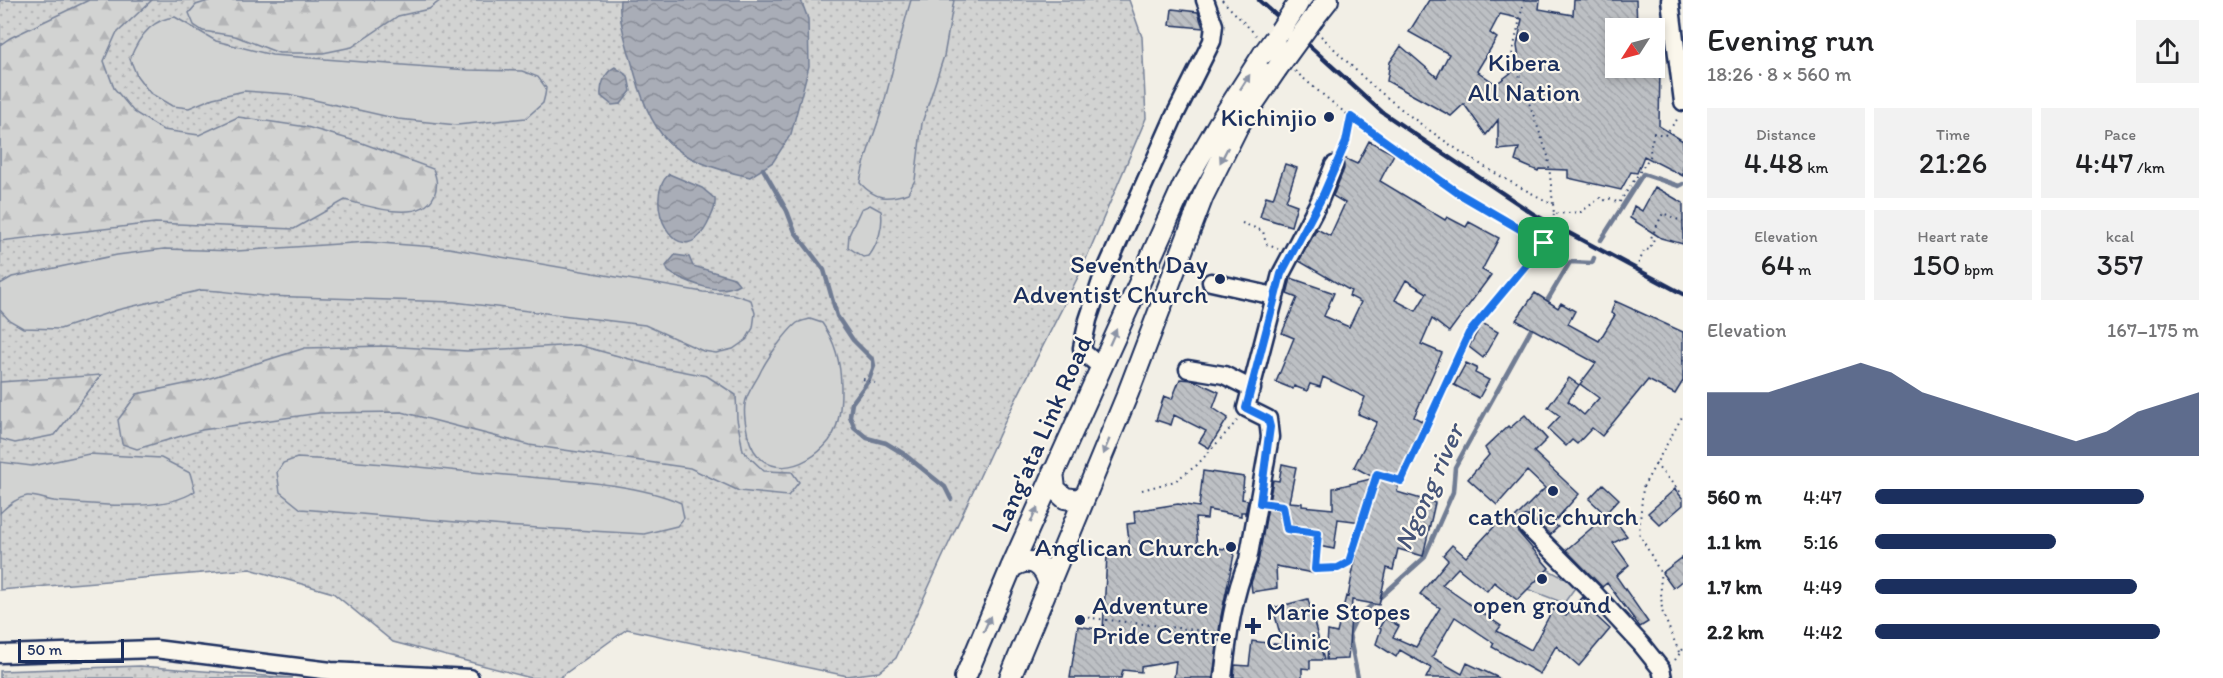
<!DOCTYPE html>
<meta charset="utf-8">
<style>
:root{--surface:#fff;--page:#f2f2f2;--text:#202124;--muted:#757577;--accent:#1b2f5e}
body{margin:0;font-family:Itim,sans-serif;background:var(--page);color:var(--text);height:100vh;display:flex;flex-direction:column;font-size:22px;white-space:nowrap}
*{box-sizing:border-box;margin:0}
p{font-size:20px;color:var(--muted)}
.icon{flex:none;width:33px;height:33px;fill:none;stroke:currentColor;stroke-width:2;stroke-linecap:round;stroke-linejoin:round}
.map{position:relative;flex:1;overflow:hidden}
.panel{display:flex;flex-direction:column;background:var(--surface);width:540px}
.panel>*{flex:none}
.needle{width:39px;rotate:234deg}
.tools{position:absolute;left:1605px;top:18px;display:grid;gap:12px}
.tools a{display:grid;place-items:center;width:60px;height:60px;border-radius:0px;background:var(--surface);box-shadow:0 3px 9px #0003;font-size:30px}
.scale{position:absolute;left:18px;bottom:15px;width:106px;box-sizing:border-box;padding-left:6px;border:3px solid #1b2f5e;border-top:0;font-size:16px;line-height:21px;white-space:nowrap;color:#1b2f5e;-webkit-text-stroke:4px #fbf7ec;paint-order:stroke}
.pin{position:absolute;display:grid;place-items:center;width:51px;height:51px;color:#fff;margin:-26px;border-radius:12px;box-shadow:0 3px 9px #0006}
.round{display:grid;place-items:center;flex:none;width:63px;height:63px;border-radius:0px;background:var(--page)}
.overview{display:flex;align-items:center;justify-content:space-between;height:102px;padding:0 24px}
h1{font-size:33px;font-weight:600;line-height:45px}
.stats{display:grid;grid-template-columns:repeat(3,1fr);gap:9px;height:102px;padding:6px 24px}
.stats div{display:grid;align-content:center;border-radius:0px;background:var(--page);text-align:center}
.stats b{font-size:30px;font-weight:600}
.stats small{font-size:16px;font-weight:400}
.stats p{font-size:16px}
.chart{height:168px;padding:12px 24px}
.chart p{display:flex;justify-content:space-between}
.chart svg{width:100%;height:108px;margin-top:6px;fill:var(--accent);opacity:.7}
ul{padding:0 24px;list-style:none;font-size:20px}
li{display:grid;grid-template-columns:96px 72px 1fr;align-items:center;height:45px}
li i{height:15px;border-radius:8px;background:var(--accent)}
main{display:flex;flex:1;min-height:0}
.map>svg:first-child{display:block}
</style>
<main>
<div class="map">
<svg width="1683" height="678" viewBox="0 0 1683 678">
<defs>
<pattern id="grass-dots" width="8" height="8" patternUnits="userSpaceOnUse" patternTransform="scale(1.5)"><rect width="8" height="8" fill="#d2d3d2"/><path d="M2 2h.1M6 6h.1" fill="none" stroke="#b4b5b7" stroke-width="1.8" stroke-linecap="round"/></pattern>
<pattern id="forest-firs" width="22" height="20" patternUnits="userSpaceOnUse" patternTransform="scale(1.5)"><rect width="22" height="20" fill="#d2d3d2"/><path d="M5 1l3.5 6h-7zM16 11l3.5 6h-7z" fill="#b4b5b7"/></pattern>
<pattern id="water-waves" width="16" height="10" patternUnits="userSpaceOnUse" patternTransform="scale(1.5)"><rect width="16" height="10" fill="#a9adb7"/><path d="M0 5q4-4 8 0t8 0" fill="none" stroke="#898d98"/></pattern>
<pattern id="building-back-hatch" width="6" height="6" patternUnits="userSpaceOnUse" patternTransform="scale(1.5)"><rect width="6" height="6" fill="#bdc0c4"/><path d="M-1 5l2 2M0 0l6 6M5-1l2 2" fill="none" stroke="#a2a5ab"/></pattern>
</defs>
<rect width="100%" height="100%" fill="#f2efe6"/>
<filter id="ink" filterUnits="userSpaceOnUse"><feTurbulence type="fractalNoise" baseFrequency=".0167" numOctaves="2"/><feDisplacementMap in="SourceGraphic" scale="12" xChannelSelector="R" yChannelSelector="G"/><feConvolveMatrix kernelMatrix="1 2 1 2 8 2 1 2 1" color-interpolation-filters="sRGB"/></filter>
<g filter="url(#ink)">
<path fill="url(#grass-dots)" stroke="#768198" stroke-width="1.5" d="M0 0H1129L1142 37 1146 118 1080 273 1008 415 896 658 879 672 847 676 627 629 559 678H531L393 642 333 593 250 569 0 590Z
M140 666 279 677 293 678H0V671Z"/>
<path fill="url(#forest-firs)" stroke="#768198" stroke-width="1.5" d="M89 0H152L116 34 104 61 114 88 134 112 163 130 199 135 238 117 307 127 362 143 433 169C437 179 438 186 434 196 421 224 367 206 345 200L294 229 155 223 0 241V45L10 38Z
M211 0H441L429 9 398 16 352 47 323 53H279L235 36 203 31 194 25 189 13 196 5Z
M578 345 655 366 707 376 736 395 737 419 743 451 764 471 792 472 799 482 788 496 739 491 690 468 529 445 402 412 319 413 202 430 137 449 122 444 118 420 137 394 204 380 305 348 385 346 467 351Z
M101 375 55 435 15 443 0 439V382Z"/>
<path fill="#d2d3d2" stroke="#768198" stroke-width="1.5" d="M911 0H954L944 56 922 123 915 180 908 193C887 200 876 200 860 183 864 154 878 127 885 99 894 66 901 33 911 0Z
M175 17 216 41 272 55 468 70 522 71 538 77 546 88 545 95 543 103 526 118 457 125 398 119 288 94 244 91 213 98 189 108 172 106 150 93 137 76 130 59C138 38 151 19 175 17Z
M870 205 881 211C884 225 878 244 869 256L863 257 848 247 849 235 861 209Z
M367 242 449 248 703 292 732 294 751 300 755 313 753 328 746 340 733 349 716 353 703 351 645 325 454 302 264 296 219 291 202 290 176 296 117 310 60 329 23 328 9 320 0 310V284L12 277 117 255 164 249 237 251Z
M810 319 822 323C835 341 841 365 841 388 841 405 840 426 829 441 805 471 760 481 748 436 746 426 743 415 745 404 746 395 754 384 759 375 765 361 785 333 797 323 800 321 806 320 810 319Z
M89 454 161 458 190 473 195 491C165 513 91 504 54 501 46 500 35 495 27 496 16 498 7 506 0 513V462L32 466Z
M297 458C367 461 436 469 506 475 558 480 634 482 681 503L684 518 677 526 644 534 504 526 301 509 280 492 277 472 283 463Z
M1543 567 1577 585 1564 603 1527 589Z"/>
<path fill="url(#water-waves)" stroke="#707b93" stroke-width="1.5" d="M620 0H801L808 19 809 66 791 134 773 162 750 177C669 159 652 139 631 60 626 42 618 18 620 0Z
M615 67 628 76 631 91 621 104 612 105 601 96C600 85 605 72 615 67Z
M669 174 702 188 715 199C716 209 711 216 707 225 679 277 640 201 669 174Z
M675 255 689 257 693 266 734 278 739 284C719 296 693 284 674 275L668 271 666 266Z"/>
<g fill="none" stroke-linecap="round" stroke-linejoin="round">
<path stroke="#707b93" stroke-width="4.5" d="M763 169 787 211 795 232 824 270 837 316 853 340 873 360 874 366 869 380 852 403 850 416 854 427 867 438 886 443 904 454 945 487 951 499
M1601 240 1643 174 1679 186 1683 184
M1544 306 1570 262 1592 263 1594 258
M1358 678 1349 634 1356 619 1424 558 1453 492 1455 467 1534 324"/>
</g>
<path fill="url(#building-back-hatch)" stroke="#1b2f5e" stroke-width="1.5" fill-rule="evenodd" d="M1429 0H1540L1539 9 1573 15 1574 0H1636L1637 28H1616V68H1660L1659 126 1683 141V176L1644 156 1637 173 1631 172 1621 190 1568 178V170L1539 169 1538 171 1515 161 1519 148 1498 150V120L1486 135 1464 104 1451 116 1387 81 1390 62 1401 46 1437 77 1449 54 1409 32ZM1500 14 1522 19 1517 46 1520 66 1496 84 1477 71 1497 38 1490 33Z
M1172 9 1198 12 1203 28 1170 25Z
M1369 141 1394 154 1380 181 1445 220 1447 217 1466 227 1469 222 1499 238 1482 270 1491 275 1449 332 1432 319 1421 344 1442 353 1414 417 1424 422 1400 478 1397 492 1435 503 1423 556 1398 549 1393 570 1387 568 1379 605 1352 600 1348 659 1326 660 1328 631 1337 633 1346 596 1348 597 1362 522 1338 519 1334 549 1318 546 1313 573 1276 566 1277 588 1252 592 1251 583 1258 562 1273 480 1279 481 1282 464 1296 467 1289 502 1302 503V506L1333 509V488L1375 478 1354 467 1377 422 1358 414 1365 397 1323 377 1320 387 1310 384 1307 391 1294 386 1293 389 1276 382 1294 338 1282 333 1297 298 1287 294 1291 278 1334 293 1324 316 1349 327 1361 302 1349 296 1351 291 1299 261 1317 229 1330 236 1345 203 1333 196 1344 169 1343 160 1344 158 1357 164ZM1406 280 1427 293 1416 311 1395 300Z
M1285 164 1297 168 1286 201 1297 205 1291 226 1260 217 1266 196 1273 198Z
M1655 187 1683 203V244L1661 238 1630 218 1634 206 1642 211Z
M1535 293 1558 308 1561 303 1575 311 1568 324 1599 341 1615 315 1611 313 1615 301 1683 332V381L1675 394 1648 380 1602 436 1592 428 1577 444 1572 440 1566 446 1548 429 1560 416 1548 407 1569 378 1579 385 1568 401 1584 415 1599 398 1580 384 1596 363 1516 320Z
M1482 323 1498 332 1483 358 1469 347Z
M1466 363 1477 368 1475 373 1489 380 1479 398 1454 385Z
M1180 379 1193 380 1219 392 1213 408 1228 418 1209 448 1199 442 1206 431 1174 415 1171 425 1156 420 1164 396 1172 399Z
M1525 415 1547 439 1534 452 1579 494 1553 523 1558 527 1550 535 1530 516H1524L1517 523 1519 533 1549 568 1517 600 1494 582 1487 591 1458 568 1442 585 1501 626 1497 631 1531 650 1553 609 1566 616 1583 597 1596 616 1610 629 1579 666 1556 646 1540 674 1492 647 1494 643 1455 617 1432 657 1462 674 1467 663 1499 678H1426L1431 668 1400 650 1396 657 1376 644 1381 629 1379 628 1385 618 1399 626 1393 637 1416 647 1440 608 1420 594 1448 560 1443 555 1452 545 1466 557 1505 515 1512 521 1545 488 1527 471 1497 505 1468 479 1489 455 1485 448 1508 426 1510 428Z
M1203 471 1244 477 1242 499 1248 500 1245 515V512H1241V516L1208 510 1207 519 1195 518 1198 546 1235 550 1221 616 1213 678H1174L1176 661 1141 667V672L1123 670 1121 678H1070L1078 626 1103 630 1107 555 1131 557 1127 524 1135 523 1134 511 1178 504 1199 507Z
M1603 484 1619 499 1605 514 1589 499Z
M1675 489 1683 499V505L1660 525 1648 513Z
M1609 513 1627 536 1613 543 1629 565 1616 576 1648 622 1640 627 1607 583 1602 587 1566 550Z
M1683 557V580L1673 588 1662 573Z
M1308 599 1324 660H1310V669L1302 668V678H1234L1235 665 1249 666 1252 641 1283 645 1273 608Z"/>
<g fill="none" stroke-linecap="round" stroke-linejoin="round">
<defs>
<path id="minor" d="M1670 0 1683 102
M1211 282 1274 296
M1100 366 1084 353 1082 348 1088 320 1101 281 1174 117 1212 41 1214 25 1205 0
M1188 369 1224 375 1252 389
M1527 526 1593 592 1641 644 1661 669 1663 678
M0 654 155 649 331 671 470 678
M1223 678C1228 637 1232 598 1248 560L1270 437 1268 419 1246 408 1281 274 1319 202 1334 165"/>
<path id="major" d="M1313 19 1328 0
M1053 472 1055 489 1065 498 1079 500 1087 493
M1011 568C1030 555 1044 563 1049 585
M965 678 1011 568 1183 186 1218 125 1264 53
M1010 678 1128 393 1203 196 1238 126 1276 70"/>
</defs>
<use href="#minor" stroke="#1b2f5e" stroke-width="21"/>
<use href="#major" stroke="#1b2f5e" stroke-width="24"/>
<path stroke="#1b2f5e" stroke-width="2" stroke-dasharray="1.5 4.5" stroke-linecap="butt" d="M1222 0 1256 35
M1524 0 1512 55 1548 156 1553 204
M1321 36C1340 54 1358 74 1378 90 1431 135 1491 174 1553 204L1554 214 1581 212 1600 198 1604 201 1608 198 1619 203 1651 155 1650 149 1654 133 1665 135 1679 117
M1295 71C1353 122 1418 169 1484 209 1504 221 1524 231 1544 243
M1341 151 1346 142 1351 117
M1242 223 1263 231 1266 244 1278 249
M1636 269 1645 249 1649 250 1654 239 1651 238 1663 213 1683 222
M1683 360V364
M863 379 875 383
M1655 464 1683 495
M1142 490 1175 481 1197 465 1237 421
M1272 505 1283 506 1287 529 1318 533 1315 569 1338 568 1349 562 1377 474 1401 481 1469 333 1544 243 1554 214
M1082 617 1213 632
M1679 652 1662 611 1660 572 1639 533 1643 487 1683 415
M1675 660 1683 649"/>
<use href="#minor" stroke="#fbf7ec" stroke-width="16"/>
<use href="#major" stroke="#fbf7ec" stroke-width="20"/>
<path stroke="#1b2f5e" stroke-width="4.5" d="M1259 0 1382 112 1432 146 1535 215 1683 294"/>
<defs>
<path id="major-bridge" d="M1280 31 1297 5
M1264 53 1275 38
M1276 70 1313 19"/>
</defs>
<use href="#major-bridge" stroke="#1b2f5e" stroke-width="24" stroke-linecap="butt"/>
<use href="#major-bridge" stroke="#fbf7ec" stroke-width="20"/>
</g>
<defs><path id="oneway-solid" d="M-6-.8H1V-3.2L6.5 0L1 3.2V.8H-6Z" transform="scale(1.5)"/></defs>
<g fill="#8b93a5">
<use href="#oneway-solid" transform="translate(1245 82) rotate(-57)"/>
<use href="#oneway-solid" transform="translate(1224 155) rotate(117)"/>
<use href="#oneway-solid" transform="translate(1113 337) rotate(-66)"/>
<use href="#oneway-solid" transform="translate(1106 447) rotate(113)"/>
<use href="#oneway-solid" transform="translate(1034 515) rotate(-66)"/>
<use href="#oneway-solid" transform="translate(987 624) rotate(-67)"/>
</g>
</g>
<g fill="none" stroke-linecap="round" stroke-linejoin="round" filter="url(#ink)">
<defs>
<path id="route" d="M1351 117 1458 193 1544 243 1469 333 1401 481 1377 474 1349 562 1338 568 1315 569 1318 533 1287 529 1283 506 1260 503 1270 427 1268 419 1246 408 1281 274 1323 195 1346 142Z"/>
</defs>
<use href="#route" stroke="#fff" stroke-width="12"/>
<use href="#route" stroke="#1a73e8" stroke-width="8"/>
</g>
<g fill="#1b2f5e" stroke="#fbf7ec" stroke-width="2">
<circle cx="1524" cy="37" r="6"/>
<circle cx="1329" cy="117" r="6"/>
<circle cx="1220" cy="279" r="6"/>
<circle cx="1553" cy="491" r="6"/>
<circle cx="1231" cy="547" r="6"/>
<circle cx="1542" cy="579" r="6"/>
<circle cx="1080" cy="620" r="6"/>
<path d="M1250 617h6v6h6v6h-6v6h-6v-6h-6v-6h6z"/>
</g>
<g text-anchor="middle" stroke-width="4.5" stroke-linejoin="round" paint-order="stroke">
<g font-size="26" fill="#1b2f5e" stroke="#fbf7ec">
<text x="1524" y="71">Kibera<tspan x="1524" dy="30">All Nation</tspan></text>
<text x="1317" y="126" text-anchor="end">Kichinjio</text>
<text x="1208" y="273" text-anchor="end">Seventh Day<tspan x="1208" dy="30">Adventist Church</tspan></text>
<text x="1553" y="525">catholic church</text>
<text x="1219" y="556" text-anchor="end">Anglican Church</text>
<text x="1542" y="613">open ground</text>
<text x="1092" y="614" text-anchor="start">Adventure<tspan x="1092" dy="30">Pride Centre</tspan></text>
<text x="1266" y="620" text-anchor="start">Marie Stopes<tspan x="1266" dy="30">Clinic</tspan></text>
</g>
<g font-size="26" fill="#1b2f5e" stroke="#fbf7ec">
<text transform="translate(1041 434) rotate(-66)" y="9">Lang'ata Link Road</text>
</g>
<g font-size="27" font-style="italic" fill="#465579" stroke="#fbf7ec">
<text transform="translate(1429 487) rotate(-66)" y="9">Ngong river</text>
</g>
</g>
</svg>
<div class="tools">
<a><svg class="needle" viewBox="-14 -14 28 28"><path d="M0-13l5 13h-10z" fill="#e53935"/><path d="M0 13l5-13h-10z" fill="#757577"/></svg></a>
</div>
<div class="scale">50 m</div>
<div class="pin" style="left:1544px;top:243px;background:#1e9e55"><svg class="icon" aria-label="arrive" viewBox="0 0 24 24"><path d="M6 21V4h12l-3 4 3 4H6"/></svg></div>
</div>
<section class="panel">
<div class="overview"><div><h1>Evening run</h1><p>18:26 · 8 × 560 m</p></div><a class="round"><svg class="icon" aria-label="share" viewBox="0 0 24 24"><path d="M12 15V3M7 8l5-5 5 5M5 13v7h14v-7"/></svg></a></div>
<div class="stats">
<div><p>Distance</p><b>4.48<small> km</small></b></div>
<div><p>Time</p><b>21:26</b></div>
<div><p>Pace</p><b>4:47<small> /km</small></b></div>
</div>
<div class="stats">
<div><p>Elevation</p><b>64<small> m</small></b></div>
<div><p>Heart rate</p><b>150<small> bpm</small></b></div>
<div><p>kcal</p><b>357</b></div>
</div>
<div class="chart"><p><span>Elevation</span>167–175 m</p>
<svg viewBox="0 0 160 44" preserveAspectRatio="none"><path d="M0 44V18L10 18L20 18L30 14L40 10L50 6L60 10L70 18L80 22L90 26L100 30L110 34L120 38L130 34L140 26L150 22L160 18V44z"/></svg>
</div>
<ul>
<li><b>560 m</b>4:47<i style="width:83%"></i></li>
<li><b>1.1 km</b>5:16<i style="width:56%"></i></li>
<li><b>1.7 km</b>4:49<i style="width:81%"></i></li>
<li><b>2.2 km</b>4:42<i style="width:88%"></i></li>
</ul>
</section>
</main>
